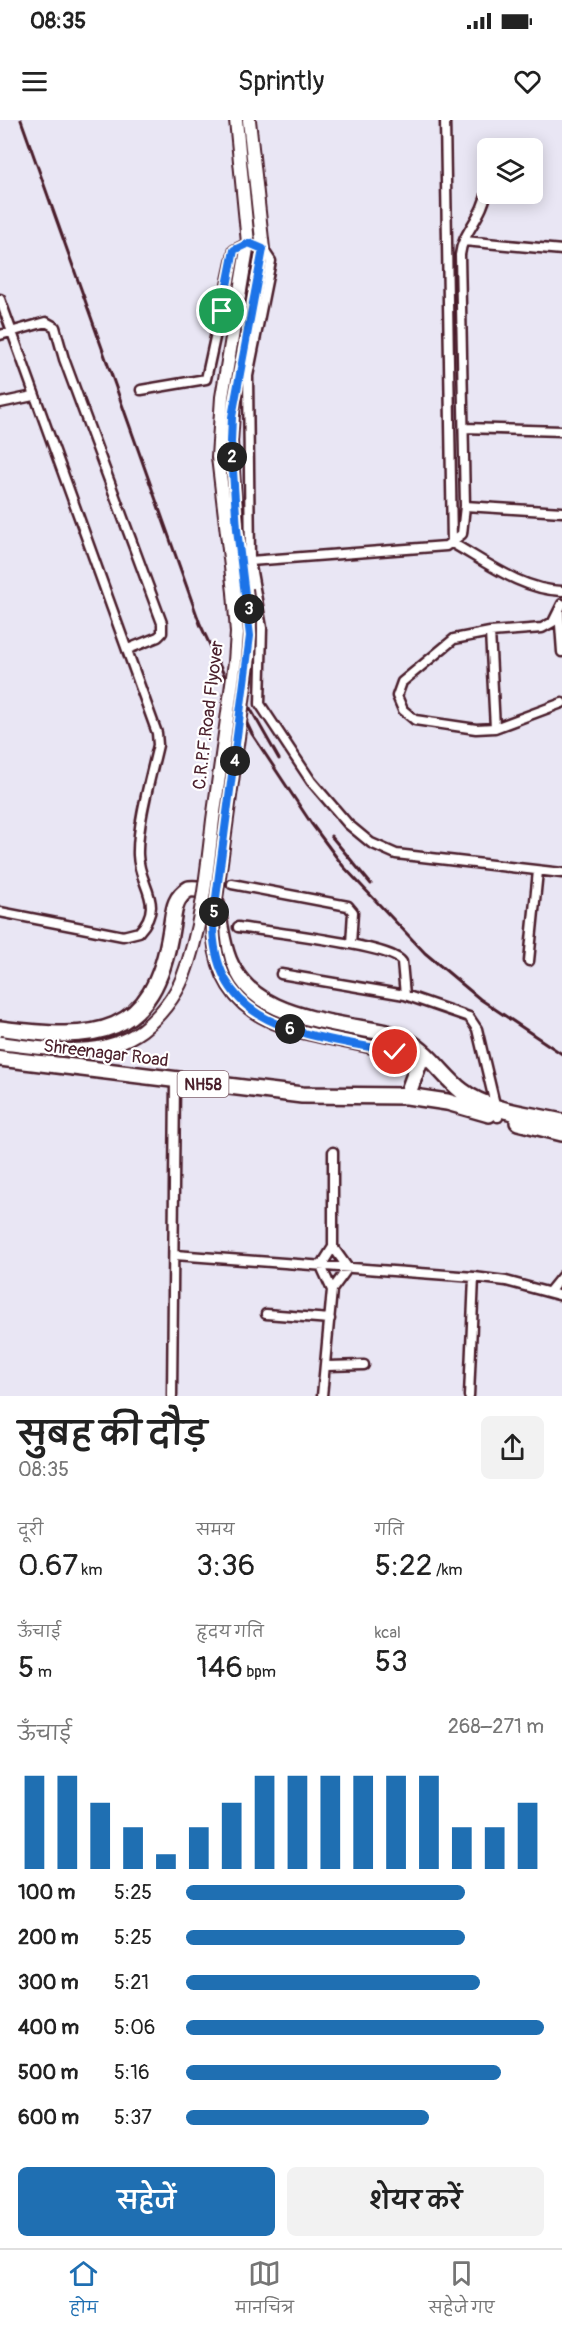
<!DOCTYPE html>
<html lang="hi">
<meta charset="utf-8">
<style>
:root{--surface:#fff;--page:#f2f2f2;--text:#222;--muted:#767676;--line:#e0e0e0;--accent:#1f6fb2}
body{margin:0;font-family:Pangolin,"Playpen Sans Deva",sans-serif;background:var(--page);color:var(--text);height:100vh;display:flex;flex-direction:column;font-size:22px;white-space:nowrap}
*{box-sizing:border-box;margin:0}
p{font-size:20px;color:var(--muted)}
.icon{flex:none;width:33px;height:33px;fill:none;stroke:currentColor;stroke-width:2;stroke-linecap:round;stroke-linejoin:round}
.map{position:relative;height:1276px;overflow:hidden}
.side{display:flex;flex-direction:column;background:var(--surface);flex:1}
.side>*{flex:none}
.fabs{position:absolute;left:477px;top:18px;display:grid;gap:12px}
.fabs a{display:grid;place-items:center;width:66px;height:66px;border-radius:9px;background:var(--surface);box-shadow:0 3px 15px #0003;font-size:30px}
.pin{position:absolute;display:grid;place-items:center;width:51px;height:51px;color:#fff;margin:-26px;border:3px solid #fff;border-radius:50%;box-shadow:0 2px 6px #0007}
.km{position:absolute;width:30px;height:30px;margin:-15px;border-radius:50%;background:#222;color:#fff;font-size:16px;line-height:30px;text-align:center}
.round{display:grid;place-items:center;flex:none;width:63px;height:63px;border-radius:9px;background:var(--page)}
.summary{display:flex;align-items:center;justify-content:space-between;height:102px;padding:0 18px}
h1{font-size:33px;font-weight:600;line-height:45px}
.metrics{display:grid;grid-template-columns:repeat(3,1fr);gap:9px;height:102px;padding:6px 18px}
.metrics div{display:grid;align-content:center}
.metrics b{font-size:30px;font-weight:600}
.metrics small{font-size:16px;font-weight:400}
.metrics p{font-size:16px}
.chart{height:168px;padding:12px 18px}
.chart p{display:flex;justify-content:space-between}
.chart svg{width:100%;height:108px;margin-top:6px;stroke:var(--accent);stroke-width:6}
.action{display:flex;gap:12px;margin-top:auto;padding:12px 18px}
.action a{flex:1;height:69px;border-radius:9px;background:var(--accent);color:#fff;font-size:24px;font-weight:600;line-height:69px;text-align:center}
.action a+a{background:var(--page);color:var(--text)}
ul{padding:0 18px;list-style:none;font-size:20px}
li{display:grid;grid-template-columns:96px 72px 1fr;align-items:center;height:45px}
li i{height:15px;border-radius:8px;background:var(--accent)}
.status{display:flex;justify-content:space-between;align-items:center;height:42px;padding:0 30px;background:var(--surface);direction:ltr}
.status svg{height:16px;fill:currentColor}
header{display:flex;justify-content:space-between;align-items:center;height:78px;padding:0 18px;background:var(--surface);font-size:27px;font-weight:600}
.tabs{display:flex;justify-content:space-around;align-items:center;height:84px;border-top:2px solid var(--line);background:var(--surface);font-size:16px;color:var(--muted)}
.tabs a{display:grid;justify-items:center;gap:3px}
.tabs .selected{color:var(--accent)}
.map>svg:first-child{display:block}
</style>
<div class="status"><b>08:35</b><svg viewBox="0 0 49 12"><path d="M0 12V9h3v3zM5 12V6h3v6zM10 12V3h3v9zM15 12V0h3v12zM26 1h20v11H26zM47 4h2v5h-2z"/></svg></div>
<header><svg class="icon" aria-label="menu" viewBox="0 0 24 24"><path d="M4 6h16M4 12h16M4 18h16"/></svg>Sprintly<svg class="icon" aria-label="heart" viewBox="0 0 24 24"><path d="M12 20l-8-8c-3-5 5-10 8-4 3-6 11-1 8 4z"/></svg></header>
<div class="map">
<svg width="562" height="1276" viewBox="0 0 562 1276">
<rect width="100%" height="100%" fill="#e9e6f4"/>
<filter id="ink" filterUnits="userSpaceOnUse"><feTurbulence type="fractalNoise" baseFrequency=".0167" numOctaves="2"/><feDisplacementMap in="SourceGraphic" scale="12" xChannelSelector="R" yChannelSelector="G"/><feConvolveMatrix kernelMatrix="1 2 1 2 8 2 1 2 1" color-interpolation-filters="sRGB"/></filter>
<g filter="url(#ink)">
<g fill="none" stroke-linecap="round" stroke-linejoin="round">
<defs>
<path id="street" d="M445 0 452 423
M464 121 562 130
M0 179 157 613 158 625C151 656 137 704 138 735 139 767 166 783 139 812L123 816 0 792
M0 215 46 202 55 207 64 239 162 503V513L158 517 128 529
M141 270 206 259 234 130 248 123 263 129 271 141 248 256 250 441 262 508 260 584 311 661 348 704 371 723 396 734 562 753
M0 283 33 276
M464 308 562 311
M465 386 562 392
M452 423C486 442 522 470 562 471
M250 441 446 426 462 414 465 386 460 135C462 112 484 97 488 66
M562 484 553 502 542 508 490 512 454 519 402 562 397 576 403 590 415 600 476 609 495 608 562 583
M559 491 562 532
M490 512 495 608
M232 764 348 786 353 792 351 824
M238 807C263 811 393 825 402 842L405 875
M529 841 538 751
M281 854 405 875 469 897 477 909 498 997
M175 1135 474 1157 506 1161 562 1176
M332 1170 348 1148 333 1127V1032
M549 1172 562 1156
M266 1194 330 1199
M327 1246 364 1245
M172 1276 175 961
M322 1276 332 1170 321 1146 333 1127
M469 1276 474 1157"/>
<path id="primary" d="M246 469 237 409 231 322 234 281 263 129 249 0
M234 472 218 337 222 277 248 123 236 0"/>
<path id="highway" d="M0 909C95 921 154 920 171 809 174 793 173 778 189 769 202 768 210 771 216 784 219 800 221 817 226 833 243 888 303 898 352 907 370 910 393 912 409 922 430 934 444 957 462 971 489 992 530 994 562 1002
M0 938 302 975 407 976 447 982 489 994
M407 976 419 943
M518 1002 562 1013"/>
</defs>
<use href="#street" stroke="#4a1f2b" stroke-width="13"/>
<use href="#primary" stroke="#4a1f2b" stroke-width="16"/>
<use href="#highway" stroke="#4a1f2b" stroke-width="20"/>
<use href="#street" stroke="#fff" stroke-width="8"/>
<use href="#primary" stroke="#fff" stroke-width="12"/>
<use href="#highway" stroke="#fff" stroke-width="15"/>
<path stroke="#4a1f2b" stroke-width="3" d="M21 0 200 504 252 614 311 703 343 746 425 833 480 879 562 934
M246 581 279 639
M331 716 371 764"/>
<defs>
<path id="primary-bridge" d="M246 469 250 501 249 537 213 801C213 926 325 907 408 937
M0 923C46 929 101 940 142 910 159 897 175 877 183 857 202 808 207 751 213 700 220 647 228 595 235 542L237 513 234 472"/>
</defs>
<use href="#primary-bridge" stroke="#4a1f2b" stroke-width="16" stroke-linecap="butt"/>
<use href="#primary-bridge" stroke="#fff" stroke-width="12"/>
</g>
</g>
<g fill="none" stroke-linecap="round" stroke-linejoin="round" filter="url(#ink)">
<defs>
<path id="route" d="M222 191 234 130 249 123 263 129 232 297 231 322 237 409 250 516 213 801C212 913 312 914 395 932"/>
</defs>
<use href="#route" stroke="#fff" stroke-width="12"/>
<use href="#route" stroke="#1a73e8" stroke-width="8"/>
</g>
<g text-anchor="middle" stroke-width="4.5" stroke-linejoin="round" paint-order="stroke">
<rect fill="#fff" stroke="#80626b" stroke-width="1.5" x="177.5" y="951" width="51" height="26" rx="4.5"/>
<g font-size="16" font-weight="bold" fill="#4a1f2b">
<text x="203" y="970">NH58</text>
</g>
<g font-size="18" fill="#4a1f2b" stroke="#fff">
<text transform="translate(208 595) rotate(-83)" y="6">C.R.P.F.Road Flyover</text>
<text transform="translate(106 933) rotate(7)" y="6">Shreenagar Road</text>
</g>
</g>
</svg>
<div class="fabs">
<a><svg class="icon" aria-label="layers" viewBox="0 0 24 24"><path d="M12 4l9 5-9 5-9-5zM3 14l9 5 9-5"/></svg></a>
</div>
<div class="pin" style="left:222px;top:191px;background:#1e9e55"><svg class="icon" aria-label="arrive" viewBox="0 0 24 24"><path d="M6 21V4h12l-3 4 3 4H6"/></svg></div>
<div class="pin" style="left:395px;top:932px;background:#d93025"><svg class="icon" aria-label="check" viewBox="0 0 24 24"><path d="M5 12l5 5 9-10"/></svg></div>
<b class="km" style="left:232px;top:337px">2</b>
<b class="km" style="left:249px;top:489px">3</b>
<b class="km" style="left:235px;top:641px">4</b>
<b class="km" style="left:214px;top:792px">5</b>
<b class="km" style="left:290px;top:909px">6</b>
</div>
<section class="side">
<div class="summary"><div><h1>सुबह की दौड़</h1><p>08:35</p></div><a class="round"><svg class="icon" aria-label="share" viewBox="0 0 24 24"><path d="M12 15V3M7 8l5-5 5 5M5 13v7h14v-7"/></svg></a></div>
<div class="metrics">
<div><p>दूरी</p><b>0.67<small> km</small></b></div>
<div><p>समय</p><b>3:36</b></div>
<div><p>गति</p><b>5:22<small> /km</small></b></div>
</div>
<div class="metrics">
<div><p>ऊँचाई</p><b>5<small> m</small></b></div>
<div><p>हृदय गति</p><b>146<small> bpm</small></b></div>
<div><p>kcal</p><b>53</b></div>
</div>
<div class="chart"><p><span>ऊँचाई</span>268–271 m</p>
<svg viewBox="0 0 160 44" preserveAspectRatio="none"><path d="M5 44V6M15 44V6M25 44V17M35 44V27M45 44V38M55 44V27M65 44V17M75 44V6M85 44V6M95 44V6M105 44V6M115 44V6M125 44V6M135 44V27M145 44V27M155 44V17"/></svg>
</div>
<ul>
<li><b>100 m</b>5:25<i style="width:78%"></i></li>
<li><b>200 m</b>5:25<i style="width:78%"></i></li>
<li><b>300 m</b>5:21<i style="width:82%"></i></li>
<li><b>400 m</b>5:06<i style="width:100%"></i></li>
<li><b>500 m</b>5:16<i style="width:88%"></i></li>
<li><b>600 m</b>5:37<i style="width:68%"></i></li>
</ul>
<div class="action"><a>सहेजें</a><a>शेयर करें</a></div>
</section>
<nav class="tabs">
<a class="selected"><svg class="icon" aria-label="home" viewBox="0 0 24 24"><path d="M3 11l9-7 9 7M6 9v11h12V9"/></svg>होम</a>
<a><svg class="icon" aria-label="map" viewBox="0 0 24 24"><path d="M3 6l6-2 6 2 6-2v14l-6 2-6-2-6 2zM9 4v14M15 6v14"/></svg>मानचित्र</a>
<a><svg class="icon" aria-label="saved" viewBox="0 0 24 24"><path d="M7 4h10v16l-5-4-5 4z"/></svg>सहेजे गए</a>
</nav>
